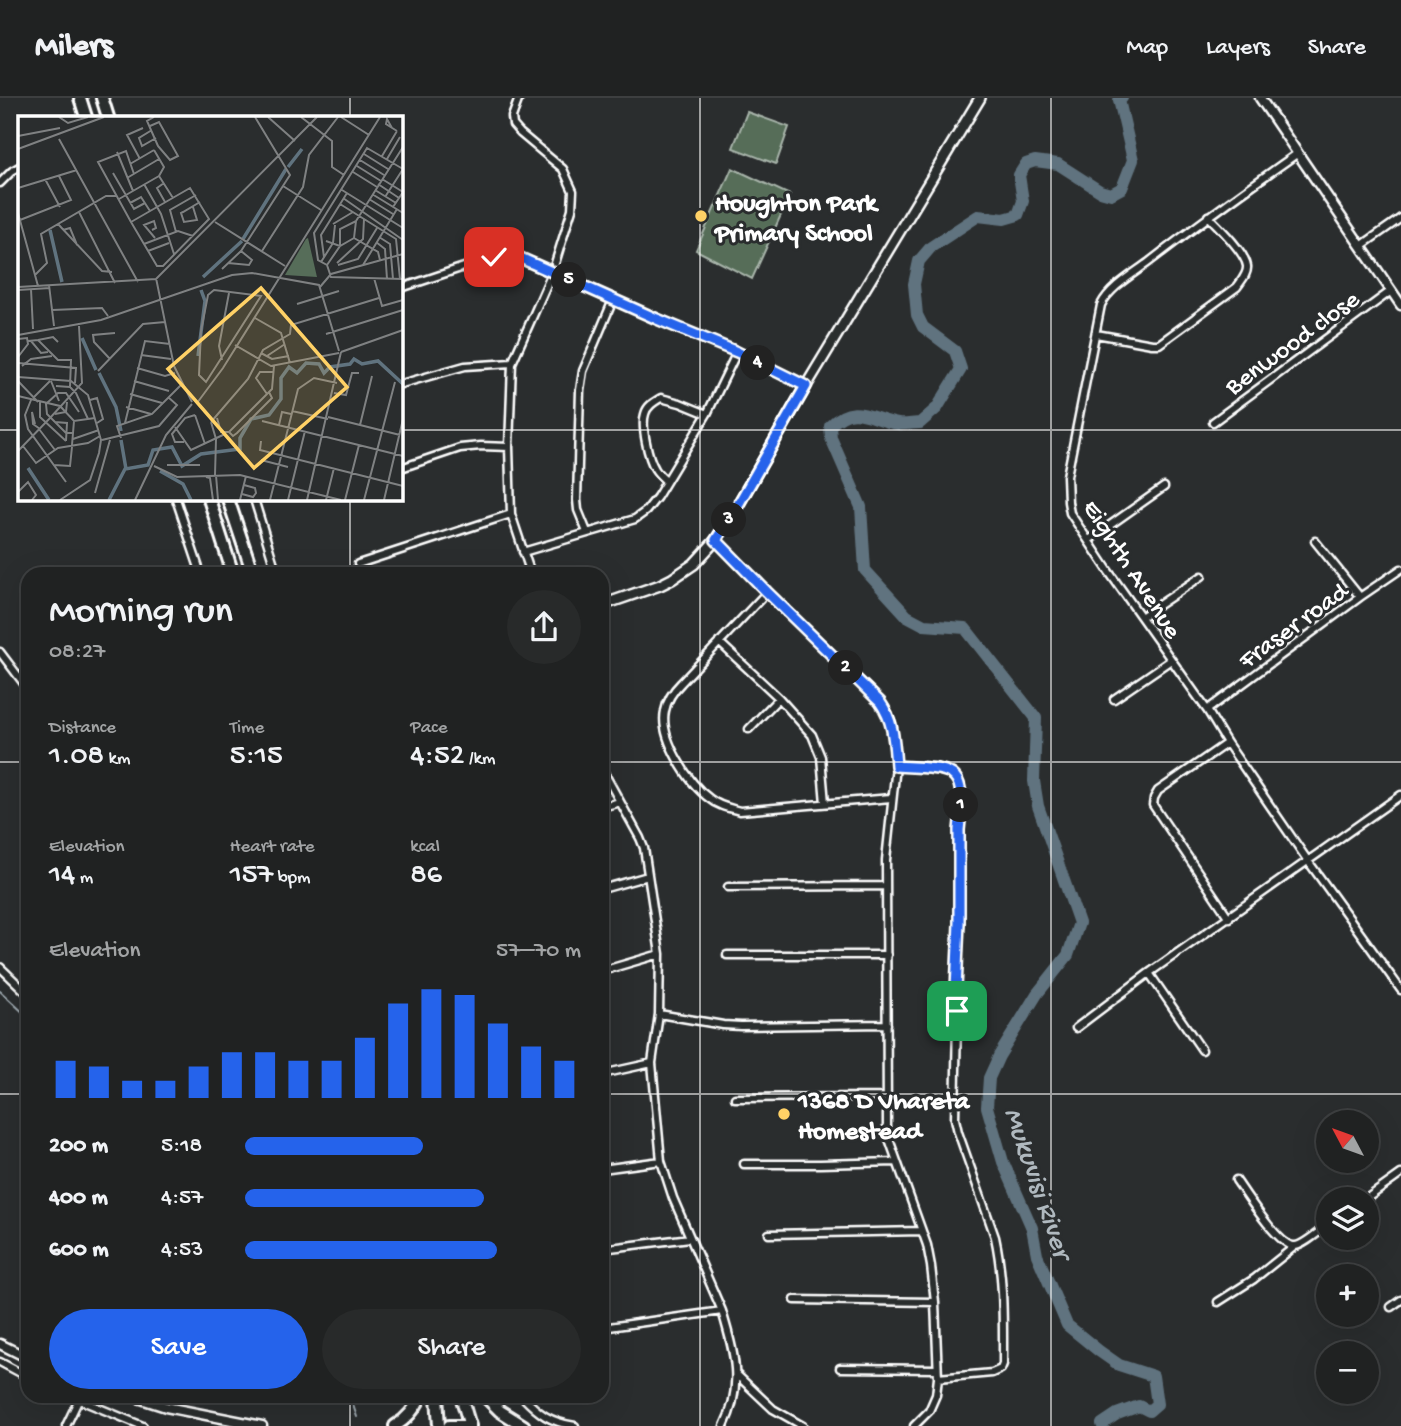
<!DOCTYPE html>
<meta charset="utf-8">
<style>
:root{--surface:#202222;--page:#282a2a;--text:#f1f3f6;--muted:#a2a4a5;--line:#3d3f40;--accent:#2563eb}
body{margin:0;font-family:"Gochi Hand",sans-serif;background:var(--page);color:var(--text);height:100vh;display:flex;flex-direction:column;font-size:26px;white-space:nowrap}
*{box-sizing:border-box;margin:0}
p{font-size:23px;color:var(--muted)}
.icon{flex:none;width:38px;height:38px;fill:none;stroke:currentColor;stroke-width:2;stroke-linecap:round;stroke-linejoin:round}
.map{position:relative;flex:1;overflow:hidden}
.details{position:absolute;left:21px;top:469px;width:588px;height:836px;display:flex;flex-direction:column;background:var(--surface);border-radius:21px;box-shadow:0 7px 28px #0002,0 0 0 2px var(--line)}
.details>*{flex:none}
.needle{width:46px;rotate:311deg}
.controls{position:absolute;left:1316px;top:1012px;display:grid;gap:14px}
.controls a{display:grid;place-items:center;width:63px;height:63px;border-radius:50%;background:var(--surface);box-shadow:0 7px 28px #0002,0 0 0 2px var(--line);font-size:35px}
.pin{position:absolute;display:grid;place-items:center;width:60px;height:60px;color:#fff;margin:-30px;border-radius:14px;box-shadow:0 4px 10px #0006}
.km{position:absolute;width:35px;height:35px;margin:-18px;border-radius:50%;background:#222;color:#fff;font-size:19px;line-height:35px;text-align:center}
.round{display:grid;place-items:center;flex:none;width:74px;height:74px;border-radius:37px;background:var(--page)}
.headline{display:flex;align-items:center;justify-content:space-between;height:119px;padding:0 28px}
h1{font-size:38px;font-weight:600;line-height:52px}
.figures{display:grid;grid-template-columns:repeat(3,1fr);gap:10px;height:119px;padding:7px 28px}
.figures div{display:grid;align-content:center}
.figures b{font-size:30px;font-weight:600}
.figures small{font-size:19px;font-weight:400}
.figures p{font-size:19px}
.chart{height:196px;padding:14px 28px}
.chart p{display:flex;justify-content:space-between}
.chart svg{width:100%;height:126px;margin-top:7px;stroke:var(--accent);stroke-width:6}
.button{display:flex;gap:14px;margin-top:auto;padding:14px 28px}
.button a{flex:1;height:80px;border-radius:42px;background:var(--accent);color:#fff;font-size:28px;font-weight:600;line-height:80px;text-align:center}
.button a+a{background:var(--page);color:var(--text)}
ul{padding:0 28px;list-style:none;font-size:23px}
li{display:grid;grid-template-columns:112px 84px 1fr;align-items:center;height:52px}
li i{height:18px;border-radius:9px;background:var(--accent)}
header{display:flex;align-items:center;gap:42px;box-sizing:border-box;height:98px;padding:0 35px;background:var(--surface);border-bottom:2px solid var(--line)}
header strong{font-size:33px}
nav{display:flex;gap:38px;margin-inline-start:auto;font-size:24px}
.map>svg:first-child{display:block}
</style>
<header>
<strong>Milers</strong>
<nav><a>Map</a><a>Layers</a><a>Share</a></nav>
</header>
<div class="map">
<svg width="1401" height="1328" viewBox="0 0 1401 1328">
<rect width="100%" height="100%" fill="#2a2d2e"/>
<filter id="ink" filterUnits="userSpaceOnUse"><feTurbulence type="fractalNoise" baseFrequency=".0143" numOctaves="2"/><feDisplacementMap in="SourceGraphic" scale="14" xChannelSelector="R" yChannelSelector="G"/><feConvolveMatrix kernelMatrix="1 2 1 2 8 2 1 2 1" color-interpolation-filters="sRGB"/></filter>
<g filter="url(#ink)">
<path fill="#566d59" stroke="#aab6ac" stroke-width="2" d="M747 14 789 29 776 66 733 50Z
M732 70 790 97 752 181 696 152Z"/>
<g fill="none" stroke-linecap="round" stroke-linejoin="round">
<path stroke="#a0abb2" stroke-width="2" d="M0 893 28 919
M350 1298 357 1319"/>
<path stroke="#60737f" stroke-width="12" d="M1103 1328 1102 1326 1117 1316 1139 1308 1149 1313 1157 1306 1153 1278 1119 1267 1099 1253 1067 1227 1037 1157 1032 1130 1003 1064 987 1009 989 980 999 958 1037 896 1068 857 1079 825 1038 708 1034 683 1036 620 965 530 924 527 907 518 865 472 861 409 831 340 830 328C855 303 871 322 898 326 905 327 913 325 920 325L937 310 961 271 955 253 923 229 917 217 914 186 919 163 931 149 978 118 1004 121 1018 117 1023 103 1019 77 1026 66 1035 63 1058 66 1100 93 1111 96 1122 90 1133 62 1119 2 1122 0"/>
<defs>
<path id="minor" d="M519 0 512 19 513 27 520 35 563 71 573 93 572 111 552 175 512 265 509 349 511 416 531 476
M1298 55C1248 90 1198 126 1149 164 1133 176 1110 189 1101 207L1067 378 1068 404 1070 415 1109 474 1207 612 1227 645 1308 763 1401 892
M0 85 12 73 19 69
M1361 148 1401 120
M401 190 494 159 504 157 516 158 657 221 737 254 806 288
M1096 236 1152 246H1159L1237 189C1241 183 1248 176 1247 168 1245 154 1218 128 1208 118
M401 286 465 268 512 265
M1213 324 1391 193
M401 370 460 350 481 348 509 349
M666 383C662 379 658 376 655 371 648 360 641 328 645 316 647 308 654 304 661 300L680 305 707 316
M176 401 201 476
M254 401 277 476
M587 434 578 412 577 402 580 292 583 273 613 202
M716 442 767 494 871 594 888 615 892 626 896 668 886 762 887 1029 889 1041 927 1147 931 1168 935 1204 938 1280 936 1297 929 1313 914 1328
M1089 442 1164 389
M1315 443 1360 499
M523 454 635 421 646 413 657 399 707 316 737 254
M358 466 511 416
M767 494 681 585C673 593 667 602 665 613 659 640 689 686 710 701 718 708 729 710 740 713L891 700
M1141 519 1202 478
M719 544 779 600 812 637 821 659 825 705
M0 554 28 591
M1114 601 1171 562
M1207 612 1360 499 1401 471
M749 631 779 600
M1227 645 1158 693 1154 700 1153 707 1229 820
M896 668C915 669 953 665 960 687L959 825 955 892 957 923 955 1021 958 1034 995 1139C1004 1180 1003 1224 1003 1266L1001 1271 992 1275 938 1280
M602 671 640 740 644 750 660 856 659 916 652 965 661 1063 673 1100 722 1213C734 1254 744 1287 724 1328
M602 709 620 704
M728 789 886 788
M602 791 648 778
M727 857H887
M0 869 28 896
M602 873 660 856
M1149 875 1202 952
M659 916 723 927 741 928 887 926
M1076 930 1149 875 1401 697
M602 976 652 965
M735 1000 886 999
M744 1066H820L896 1064
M602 1071 661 1063
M1236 1082C1245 1095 1280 1150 1295 1148 1303 1148 1321 1132 1328 1127
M1366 1101 1401 1076
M769 1136 922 1133
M602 1151 690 1140
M795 1202 935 1204
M1218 1204 1254 1181 1294 1149
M1391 1209 1401 1202
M602 1230 722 1213
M0 1264 28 1279
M840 1270 937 1271
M736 1276 773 1311 803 1328
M70 1298 143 1328
M522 1298C539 1316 550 1324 575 1328
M66 1328 78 1303"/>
<path id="tertiary" d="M1260 0 1401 207
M0 1246 28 1260
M132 1298 166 1309 262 1328"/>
<path id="secondary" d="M602 507 660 487 672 481 694 466 716 442 734 414 806 288 980 0"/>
<path id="trunk" d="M80 0 86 19
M102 0 108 19
M209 401 233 476
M228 401 253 476
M437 1298 439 1328
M461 1298 470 1328
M485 1298 500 1313 524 1328
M395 1328C407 1321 415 1311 421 1298
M449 1328H464"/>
</defs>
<use href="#minor" stroke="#fff" stroke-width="11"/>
<use href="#tertiary" stroke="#fff" stroke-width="13"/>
<use href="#secondary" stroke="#fff" stroke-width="14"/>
<use href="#trunk" stroke="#fff" stroke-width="16"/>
<use href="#minor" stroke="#2a2d2e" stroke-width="6"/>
<use href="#tertiary" stroke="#2a2d2e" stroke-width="8"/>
<use href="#secondary" stroke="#2a2d2e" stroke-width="9"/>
<use href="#trunk" stroke="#2a2d2e" stroke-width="10"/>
</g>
</g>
<g fill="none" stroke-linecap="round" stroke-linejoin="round" filter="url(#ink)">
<defs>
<path id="route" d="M494 159 504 157 516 158 657 221 737 254 806 288 734 414 716 442 767 494 880 604C894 624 894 644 896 668 954 672 967 665 959 732V825L956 892 957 913"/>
</defs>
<use href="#route" stroke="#fff" stroke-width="14"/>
<use href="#route" stroke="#2563eb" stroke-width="9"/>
</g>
<path fill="none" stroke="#fff" stroke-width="2" stroke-opacity="0.55" d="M350 0V19M700 0V1328M1051 0V1328M0 332H19M401 332H1401M350 401V476M0 664H28M602 664H1401M0 996H28M602 996H1401M350 1298V1328"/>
<g fill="#ffd166" stroke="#2a2d2e" stroke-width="2.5">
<circle cx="701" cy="118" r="7"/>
<circle cx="784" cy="1016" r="7"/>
</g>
<g text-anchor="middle" stroke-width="6" stroke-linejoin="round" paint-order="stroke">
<g font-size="26" font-weight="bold" fill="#fff" stroke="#2a2d2e" text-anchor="start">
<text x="715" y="112">Houghton Park<tspan x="715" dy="30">Primary School</tspan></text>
<text x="798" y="1010">1368 D Vhareta<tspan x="798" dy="30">Homestead</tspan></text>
</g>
<g font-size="26" fill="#fff" stroke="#2a2d2e">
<text transform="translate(1291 243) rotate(-36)" y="9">Benwood close</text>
<text transform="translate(1134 470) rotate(57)" y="9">Eighth Avenue</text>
<text transform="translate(1292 526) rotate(-36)" y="9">Fraser road</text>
</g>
<g font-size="28" font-style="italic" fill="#b0b9bf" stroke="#2a2d2e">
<text transform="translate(1040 1084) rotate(71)" y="10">Mukuvisi River</text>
</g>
</g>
<g transform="translate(18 18)">
<rect width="385" height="385" fill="#2a2d2e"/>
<path d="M290 122 299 161 267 159 288 123Z" fill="#566d59"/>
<path fill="none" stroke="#60737f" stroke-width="3.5" d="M270 51 284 33M32 114 44 166M225 123 268 53M185 161 224 125M64 222 78 254M180 240 187 185 183 174M81 257 98 291 103 315M103 324 108 353M10 352 31 384M142 355 165 368 173 384M91 384 107 353 130 349 135 334 154 331 164 350 183 338 222 333V322L233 303 251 299 263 283V262L271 251 279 257 288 247 301 248 306 257 312 251 332 248 336 243 344 248 360 245 385 268"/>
<path fill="none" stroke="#7f8182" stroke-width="2" d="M41 1 50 7 70 1M136 1 129 5 140 30M250 1 277 25M283 1 314 25V51L326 59M323 1 351 19M132 10 141 6 160 40 152 44 140 30M374 12 369 3 368 8 379 15M134 14 121 22 124 30 138 22M0 20 42 12M41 23 120 166M0 33 86 1M136 34 146 51 141 60 155 82M99 36 115 75M346 38 370 53M364 40 379 15M122 43 109 19 125 12M369 43 382 21M342 44 366 59M112 48 136 34M339 50 363 65M335 56 359 71M95 57 116 93 127 87M109 62 141 43M27 63 42 91M364 63 385 76 375 91M146 67 139 72 147 86M126 68 143 98 156 138M360 68 381 82M265 70 303 94M0 72 59 54M324 74 385 112M357 74 378 87M354 78 385 97M367 81 385 53M325 82 385 124M101 83 141 60M351 83 375 98M112 87 123 81 132 95M322 88 378 123 382 163M175 91 179 104 166 106 163 97 165 96 182 86M61 96 97 167M0 97 20 170M2 104 53 84 41 60M338 105 385 31M338 105 336 122 322 130V113ZM113 106 172 72 191 103 145 150H139L113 106 80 46 108 35 116 58M197 106 267 150M40 108 84 155 94 156M315 108 335 96M45 114 52 112 59 129M134 114 138 112 136 105 126 109 137 122M158 116 152 94 178 79M361 121 372 128 375 163M336 122 360 136 362 144M308 125 322 130 309 149M358 126 367 133 369 163M126 128 160 115 175 120M130 135 151 127M244 135 285 71 291 39 320 1M306 141 303 119 329 77M303 146 315 127 317 109M210 147 231 149 234 144 223 135M319 147 345 123 346 103M309 149 300 144 296 117 349 32 385 53M309 149 313 161 385 163M320 149 340 143 359 112M345 149 379 93M204 153 223 135 272 59 237 1M17 159 29 147 23 118 88 80H99M138 162 156 250 174 286M356 162 364 190 385 184M31 169 36 210M0 171 138 163 299 1M302 171 313 158 385 138M13 173 15 213M0 174 32 172M196 174 243 180 188 266 181 259 183 215 190 179ZM279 188 321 175M34 194 84 192 90 200M237 202 263 217 272 247M308 218 385 194M0 219 83 204 214 159 234 157 301 169 321 235M0 223 9 222 10 228 0 241M20 224 35 221 40 226M10 225 20 224 40 244H53L52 271M13 225 23 237 30 236M217 229 253 250 321 237M323 236 385 214M243 237 254 243 271 240M123 239 153 243M249 240 267 228M92 243 76 226 75 219 97 217M204 244 201 230 211 177M0 247 58 252 57 267M4 250 13 243 34 240M119 252 147 260 157 257M80 255 125 208 147 206M0 261 53 265 70 279 83 324 81 337 72 364 42 384M0 265 20 286M33 265 41 285M116 265 151 275M38 270 52 271 58 277 70 303M316 277 328 279 334 257H341M112 278 144 287M249 278 238 262 242 256H255M0 280 42 290 56 305 77 302M16 281 32 265M13 284 7 299 10 313 48 366M72 284 79 282 85 303 79 307M22 286V301L48 325M179 287 205 252 362 1M108 291 133 298M274 295 310 303M37 298 48 296 49 286M177 299 187 328M310 301 382 319M32 302 64 267 61 210M199 302 203 316H211L254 273 256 250M244 305 385 340M37 306 49 307 48 325M193 306 230 263 245 234 272 218 273 209 361 182M193 306 198 323 197 359M107 307 127 225 152 228M17 308 14 296 15 308 22 313M261 309 264 296 273 298M342 309 354 260M157 311 173 334 207 318M21 313 37 334M211 316 215 320 219 317 254 282 251 276M55 317H48L29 298 28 288 40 277H48L61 296M103 322 99 310 134 298 163 269M55 323 81 314M84 324 141 310 159 289 150 281M243 325 242 334 385 370M166 326H157L154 318 167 302 177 299M54 329 56 305M5 330 18 347 40 332 70 327 82 320M0 335 33 301M243 344 270 351M36 349 52 350 54 331M149 349H182M136 350 159 361 222 359 323 384M198 359 200 384M188 361 192 362 195 384M0 376 10 366 18 379 14 384M77 377 92 324M224 378 235 381 238 377 237 372 226 369M117 384 148 319 174 288M222 384 228 360M252 384 280 273 296 262 319 267M270 384 287 315M289 384 323 236M308 384 316 352M327 384 341 329M346 384 377 266M366 384 385 303"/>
<path fill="#ffd166" fill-opacity="0.15" stroke="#ffd166" stroke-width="3.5" d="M243 172 329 271 236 352 150 253Z"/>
<rect width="385" height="385" fill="none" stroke="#fff" stroke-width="3.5"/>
</g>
</svg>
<div class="controls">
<a><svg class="needle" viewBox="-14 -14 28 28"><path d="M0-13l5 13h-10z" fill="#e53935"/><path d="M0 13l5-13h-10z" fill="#a2a4a5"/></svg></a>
<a><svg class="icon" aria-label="layers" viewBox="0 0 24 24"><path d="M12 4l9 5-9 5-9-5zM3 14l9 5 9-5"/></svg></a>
<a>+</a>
<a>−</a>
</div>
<div class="pin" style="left:957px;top:913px;background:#1e9e55"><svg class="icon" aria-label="arrive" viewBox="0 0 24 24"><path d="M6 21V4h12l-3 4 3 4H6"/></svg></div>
<div class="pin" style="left:494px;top:159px;background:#d93025"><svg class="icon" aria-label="check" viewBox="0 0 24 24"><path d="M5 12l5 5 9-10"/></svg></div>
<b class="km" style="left:961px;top:707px">1</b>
<b class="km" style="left:846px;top:570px">2</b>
<b class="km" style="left:729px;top:422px">3</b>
<b class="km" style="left:758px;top:265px">4</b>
<b class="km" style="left:569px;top:182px">5</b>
<section class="details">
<div class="headline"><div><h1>Morning run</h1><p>08:27</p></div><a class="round"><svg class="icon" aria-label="share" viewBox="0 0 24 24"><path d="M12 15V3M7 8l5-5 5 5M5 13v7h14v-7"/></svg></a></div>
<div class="figures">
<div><p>Distance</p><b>1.08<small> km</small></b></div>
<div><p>Time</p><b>5:15</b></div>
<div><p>Pace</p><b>4:52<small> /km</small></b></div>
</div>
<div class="figures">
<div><p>Elevation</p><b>14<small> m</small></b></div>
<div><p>Heart rate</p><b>157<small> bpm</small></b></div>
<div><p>kcal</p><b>86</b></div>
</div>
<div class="chart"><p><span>Elevation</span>57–70 m</p>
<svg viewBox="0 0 160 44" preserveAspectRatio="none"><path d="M5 44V31M15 44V33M25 44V38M35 44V38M45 44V33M55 44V28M65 44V28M75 44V31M85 44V31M95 44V23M105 44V11M115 44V6M125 44V8M135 44V18M145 44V26M155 44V31"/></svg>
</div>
<ul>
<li><b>200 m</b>5:18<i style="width:53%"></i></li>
<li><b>400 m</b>4:57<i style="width:71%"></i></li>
<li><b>600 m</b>4:53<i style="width:75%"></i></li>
</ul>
<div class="button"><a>Save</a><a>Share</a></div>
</section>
</div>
